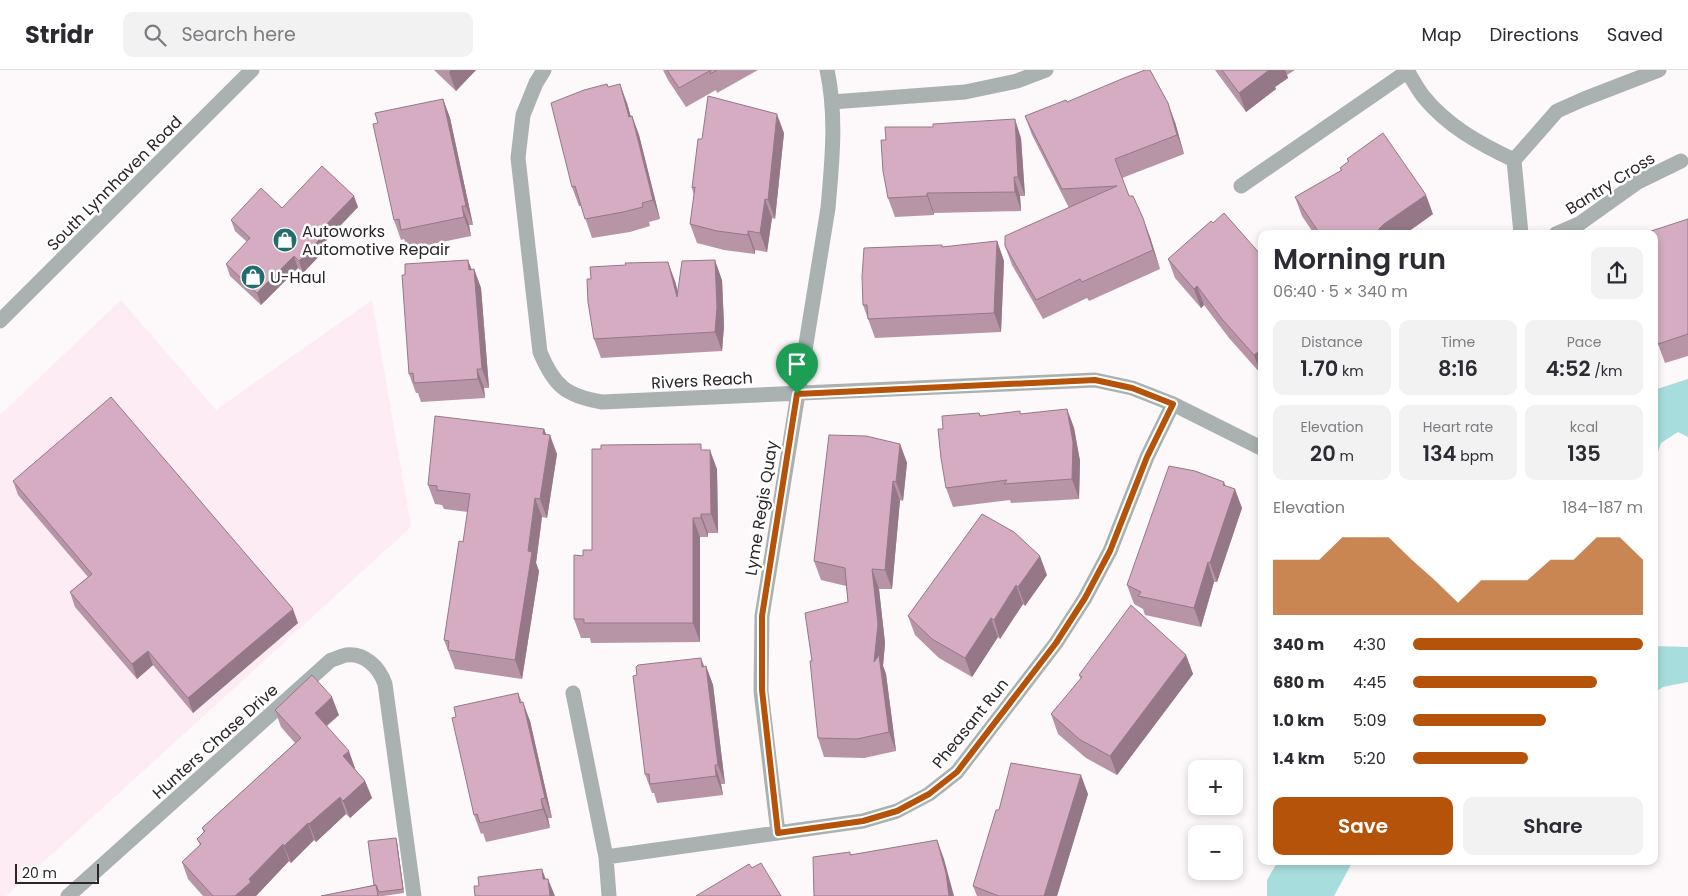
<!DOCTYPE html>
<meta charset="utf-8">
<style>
:root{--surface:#fff;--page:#f2f2f3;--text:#2b2b33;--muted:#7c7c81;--line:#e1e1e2;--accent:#b45309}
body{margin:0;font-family:Poppins,sans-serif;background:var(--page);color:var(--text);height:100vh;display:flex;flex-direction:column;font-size:19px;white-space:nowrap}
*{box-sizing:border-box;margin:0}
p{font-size:16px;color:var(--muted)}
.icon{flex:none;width:28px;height:28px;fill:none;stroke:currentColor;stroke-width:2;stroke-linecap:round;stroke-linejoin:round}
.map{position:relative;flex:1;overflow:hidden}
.side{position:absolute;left:1258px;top:160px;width:400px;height:635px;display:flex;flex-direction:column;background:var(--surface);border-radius:10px;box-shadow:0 2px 8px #0003}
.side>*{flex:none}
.tools{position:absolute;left:1188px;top:690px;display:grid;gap:10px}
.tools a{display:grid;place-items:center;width:55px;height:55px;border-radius:10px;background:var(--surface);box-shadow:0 2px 8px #0003;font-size:25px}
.scale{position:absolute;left:15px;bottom:12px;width:84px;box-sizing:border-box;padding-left:5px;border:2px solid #2b2629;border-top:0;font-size:14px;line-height:18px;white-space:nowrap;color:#2b2629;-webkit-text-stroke:4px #fff;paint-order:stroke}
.pin{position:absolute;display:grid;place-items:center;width:42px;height:42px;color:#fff;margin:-51px -21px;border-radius:50% 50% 50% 0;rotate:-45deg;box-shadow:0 0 5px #0007}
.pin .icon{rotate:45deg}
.round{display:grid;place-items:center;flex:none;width:52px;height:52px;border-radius:10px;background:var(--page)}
.head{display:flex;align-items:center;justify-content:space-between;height:85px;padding:0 15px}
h1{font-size:28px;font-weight:600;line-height:38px}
.stats{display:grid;grid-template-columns:repeat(3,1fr);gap:8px;height:85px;padding:5px 15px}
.stats div{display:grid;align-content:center;border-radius:10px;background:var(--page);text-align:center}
.stats b{font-size:21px;font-weight:600}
.stats small{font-size:14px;font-weight:400}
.stats p{font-size:14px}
.chart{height:140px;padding:10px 15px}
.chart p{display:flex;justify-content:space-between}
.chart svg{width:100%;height:90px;margin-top:5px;fill:var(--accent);opacity:.7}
.cta{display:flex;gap:10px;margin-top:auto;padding:10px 15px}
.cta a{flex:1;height:58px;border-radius:10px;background:var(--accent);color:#fff;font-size:20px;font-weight:600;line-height:58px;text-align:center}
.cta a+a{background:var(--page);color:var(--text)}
ul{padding:0 15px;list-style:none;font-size:16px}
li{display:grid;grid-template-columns:80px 60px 1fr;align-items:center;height:38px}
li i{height:12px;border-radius:6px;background:var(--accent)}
header{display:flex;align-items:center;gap:30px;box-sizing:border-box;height:70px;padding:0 25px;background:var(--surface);border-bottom:1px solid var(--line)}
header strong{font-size:24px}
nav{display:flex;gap:28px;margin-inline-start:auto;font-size:18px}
.search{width:350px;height:45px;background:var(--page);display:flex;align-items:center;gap:12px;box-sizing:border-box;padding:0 18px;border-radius:10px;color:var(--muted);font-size:19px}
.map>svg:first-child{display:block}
</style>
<header>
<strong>Stridr</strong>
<div class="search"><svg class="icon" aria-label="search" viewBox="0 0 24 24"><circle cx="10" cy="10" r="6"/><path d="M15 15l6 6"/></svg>Search here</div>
<nav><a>Map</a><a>Directions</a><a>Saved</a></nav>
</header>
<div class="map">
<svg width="1688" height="826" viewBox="0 0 1688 826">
<rect width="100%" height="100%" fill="#fdf8fa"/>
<path fill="#feecf4" d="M121 230 216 340 372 230 411 457 6 826H0V345Z"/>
<path fill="#a8dddd" d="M1688 309V367L1678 362 1661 373 1654 393V320Z
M1654 576 1688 577V612L1663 617 1654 623Z
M1278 791H1353L1334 826H1267V810Z"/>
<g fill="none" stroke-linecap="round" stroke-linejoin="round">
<path stroke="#aab1b1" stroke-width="15" d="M544 0 536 13 523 45 518 88 540 282C554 316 566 326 602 332L1095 310 1132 318 1173 334 1261 378
M1407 0C1412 9 1417 18 1423 26 1447 56 1480 74 1514 90L1521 164
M832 32 965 22 1017 11 1046 0
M1514 90 1557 41 1584 29 1659 0
M1241 116 1408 1
M1556 164 1579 154 1638 112 1681 91
M573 623 606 787 609 826
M778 763 761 621 762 546 828 138C832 92 837 46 827 0
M606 787 863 751 897 741 929 724 957 702 1056 573 1085 528 1110 481 1147 387 1173 334
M68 826 331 590C336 589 341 586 346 585 365 583 379 597 385 614L414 826"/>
<path stroke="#aab1b1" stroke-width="15" d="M0 251 252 0"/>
</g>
<path fill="#b794a6" d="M434 0H476L456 21Z
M663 0H758L717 23 716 20 686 37 668 10Z
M1215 0H1295L1287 5 1288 8 1275 17 1276 19 1246 42Z
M608 17 627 33 631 47 632 46 639 65 660 149 649 152 650 156 630 162 592 168 581 136H579L572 117Z
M443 29 450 48 473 155H469L471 166 408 179 404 169 401 170 394 150 378 53Z
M1067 32 1175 52 1184 84 1122 108 1129 126 1150 167 1160 199 1089 231 1087 228 1043 249 1012 195 1005 176 1069 138 1032 65 1025 46Z
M784 63 775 149 772 148 767 182 755 180V184L724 180 697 173 690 154 694 125 692 118 702 69Z
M1021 68 1025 126H1020L1021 141 934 143V145L895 147 888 128Z
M1347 89 1433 144 1405 164H1314L1302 146 1295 127 1341 101 1340 98 1348 92Z
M358 137 321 176 323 182 303 203 298 198 261 235 230 206 226 194 247 172 235 161 231 150 282 138Z
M1688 149V286L1665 293 1658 274Z
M1213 153 1261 185V304L1229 268 1204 235 1201 238 1175 208 1168 189Z
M997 171 1004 191 1001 262 875 268 863 235 943 177Z
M472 199H474L481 218 489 318H484L485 328 421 332 418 323H416L409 304Z
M722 210 724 256 722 281 601 288 594 269 675 211 678 222Z
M1067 339 1074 358 1080 391 1079 429 1011 433 1010 430 953 437 946 418 979 343 981 346 1021 344Z
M544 359 546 364 557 384 547 448 542 447 536 493 539 501 522 609 455 599 444 570 463 472 468 442 444 439 442 435 435 434 428 415Z
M900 374 907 393 903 431 900 430 892 519H879L885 573 883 596 886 604 896 681 864 688 824 687 818 668 812 591 848 532 846 516 821 510 814 491Z
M703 380 717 399 718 463H708V467H700V572L591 573 590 568H581L574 549 583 486 592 480Z
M13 411 298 553 193 643 153 595 137 609 75 537 70 522 88 507 18 425Z
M1226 416 1242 438 1217 512H1214L1201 557 1145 545 1143 539 1134 534 1127 515Z
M1047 505 1025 536 1023 534 1000 569 998 567 972 607 939 588 915 565 908 546Z
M1186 585 1193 604 1117 705 1086 688 1058 664 1051 644 1081 609 1079 605Z
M706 596 713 615 725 714H721L723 725 657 733 654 723H652L645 704 704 597Z
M518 623 530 651 552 748H548L550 758 486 772 483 763 481 764 474 745 456 647Z
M275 640 339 645 327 656 355 698V699L365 711 372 728 350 748 346 744 316 772 314 770 291 793 289 791 256 826H203L188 809 182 792 200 775 197 769 204 763 202 758 295 673 281 657Z
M1088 724 1057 826H977L973 816 999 740Z
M396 768 397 772 404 823 383 826H321L374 815Z"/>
<path fill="#957887" d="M451 0H476L456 21 449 2Z
M1268 0H1285L1288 8 1275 17 1276 19 1246 42 1239 23Z
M620 14 627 33 636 66 629 47Z
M443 29 450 48 473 155 466 136Z
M1168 33 1175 52 1184 84 1177 65Z
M777 44 784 63 775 149 768 130Z
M632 46 639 65 660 149 653 130Z
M1015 49 1021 68 1025 126 1018 107Z
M1014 107 1020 126 1021 141 1015 122Z
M927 123 934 143V145L927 126Z
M1426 125 1433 144 1405 164H1374L1384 154Z
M354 126 358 137 321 176 323 182 303 203 299 191 315 166Z
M765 129 772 148 767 182 760 163Z
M462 136 469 155 471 166 464 147Z
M1143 148 1150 167 1160 199 1153 180Z
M748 161 755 180V184L748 165Z
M997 171 1004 191 1001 262 994 243Z
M294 186 298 198 261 235 257 223Z
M468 190 475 208 474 199 481 218 489 318 482 299Z
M715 190 722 210 724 256 722 281 715 262Z
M668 192 675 211 684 247 677 227Z
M1197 216 1204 235 1201 238 1194 219Z
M1261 280V304L1254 285Z
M477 299 484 318 485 328 478 309Z
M1067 339 1074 358 1080 391 1079 429 1072 409Z
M544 359 549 372 550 365 557 384 547 448 540 429Z
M900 374 907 393 903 431 896 412Z
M710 380 717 399 718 463 711 444Z
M893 411 900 430 892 519 885 500Z
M1224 412 1231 431 1235 419 1242 438 1217 512 1210 493Z
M535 428 542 447 536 493 539 501 522 609 515 590Z
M701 444 708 463V467L701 448Z
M693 448 700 467V572L693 553Z
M1040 486 1047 505 1025 536 1018 517Z
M1208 492 1214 512 1201 557 1194 538Z
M872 499 879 519 885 573 883 596 886 604 896 681 889 662 874 592Z
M1016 515 1023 534 1000 569 994 550Z
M293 539 298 553 193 643 188 628Z
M991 548 998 567 972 607 965 588Z
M148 581 153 595 137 609 132 594Z
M1186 585 1193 604 1117 705 1110 686Z
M701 588 707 604 706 596 713 615 725 714 718 695Z
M332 627 339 645 321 660 315 643Z
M523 632 530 651 552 748 545 728Z
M349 681 355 698 349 703 343 686Z
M715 695 721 714 723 725 716 706Z
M1081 705 1088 724 1057 826H1044Z
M365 711 372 728 350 748 343 731Z
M340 727 346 744 316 772 309 754Z
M541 729 548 748 550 758 543 739Z
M308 753 314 770 291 793 284 776Z
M396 768 397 772 404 823 403 819Z
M937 770 944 789 954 826H949Z
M283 774 289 791 256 826H235L249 809Z
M542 799 549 818 543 809Z
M548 809 555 826H550Z"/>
<path fill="#d5acc1" stroke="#957887" d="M667 0H717L710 4 711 0 679 18Z
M1145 0H1150L1168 33 1177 65 1115 89 1129 126H1133L1143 148 1153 180 1082 212 1080 209 1036 230 1005 176V166L1117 116 1062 119 1025 46 1066 30 1067 32 1124 8Z
M1222 0H1269L1239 23Z
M607 14 608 17 620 14 629 47 632 46 653 130 642 133 643 137 623 142 585 149 575 116 572 117 551 33 584 20Z
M708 26 777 44 768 130 765 129 760 163 748 161V165L717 161 690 154 695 117 692 118 698 69H702Z
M443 29 466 136H462L464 147 401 160 399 149 394 150 373 54 378 53 375 43Z
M1015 49 1018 107H1014L1015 122 927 123V126L888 128 883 101 881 70H886L885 57H933V54Z
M1383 63 1426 125 1384 154 1374 164H1320L1295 127 1342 100 1340 98 1349 91 1347 89Z
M322 96 354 126 315 166 319 170 299 191 294 186 257 223 226 194 250 168 231 150 261 118 282 138Z
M1224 143 1261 185V280L1254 285 1222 249 1197 216 1194 219 1168 189 1211 151 1213 153Z
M1688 149V264L1658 274 1654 254V164H1642Z
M997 171 994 243 868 249 867 235H863L862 207 864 178 942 175V177Z
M468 190 469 200 474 199 482 299H477L478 309 414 313 413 303 409 304 402 205H405V194Z
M715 190 717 237 715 262 594 269 588 232 587 209H591L590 197 626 195 625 193 668 192 677 227 682 191Z
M111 327 293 539 188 628 148 581 132 594 70 522 92 504 13 411Z
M1067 339 1073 372 1072 409 1004 414 1007 410 946 418 941 388 938 359H943L942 346 979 343 980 346 1020 341V344Z
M435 346 544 359 543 364 550 365 540 429 535 428 528 481 532 482 515 590 448 580 449 571 444 570 459 471 463 472 470 424 437 420V416L428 415Z
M829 365 866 366 900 374 896 412 893 411 885 500 872 499 878 554 874 592 879 585 889 662 857 669 818 668 810 591H812L805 543 848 532 845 498 814 491Z
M701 374V380H710L711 444H701V448H693V553H584V549H574V485L583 486V480H592V379H601V375Z
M1169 396 1195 401 1224 412 1223 415 1235 419 1210 493 1208 492 1194 538 1138 526 1141 522 1127 515Z
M982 444 1014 462 1040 486 1018 517 1016 515 994 550 991 548 965 588 932 569 908 546Z
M1131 535 1186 585 1110 686 1079 669 1051 644 1082 607 1079 605Z
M701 588 702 597 706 596 718 695H715L716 706 650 714 649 704H645L633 606 637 605 636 597 638 595Z
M312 605 332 627 315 643 349 681 343 686 365 711 343 731 340 727 309 754 308 753 284 776 283 774 249 809 251 812 235 826H213L182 792 201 774 197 769 205 761 202 758 301 668 275 640Z
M518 623 520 633 523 632 545 728 541 729 543 739 480 753 477 744 474 745 452 648 456 647 454 637Z
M1011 693 1081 705 1044 826H999L973 816 996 740H999Z
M396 768 403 819 379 822 376 815H374L368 771Z
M937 770 946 803 949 826H814L813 787 850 782V785Z
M761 793 781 826H696L749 794 752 798Z
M542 799 543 809H548L550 826H475L474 816H479L478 807Z
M376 815 378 826H321Z"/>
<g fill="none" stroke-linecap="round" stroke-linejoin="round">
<defs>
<path id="route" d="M1095 310 1132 318 1173 334 1147 387 1110 481 1085 528 1056 573 957 702 929 724 897 741 863 751 778 763 762 620V546L797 324Z"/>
</defs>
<use href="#route" stroke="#fff" stroke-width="10"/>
<use href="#route" stroke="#b45309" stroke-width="6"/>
</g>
<defs>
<symbol id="shop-disc" viewBox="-11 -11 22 22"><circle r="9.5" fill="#216d6e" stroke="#fff"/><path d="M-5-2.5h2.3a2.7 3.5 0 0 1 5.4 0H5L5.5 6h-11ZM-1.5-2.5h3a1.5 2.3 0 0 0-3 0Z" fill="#fff"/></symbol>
</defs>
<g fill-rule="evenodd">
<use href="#shop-disc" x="271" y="156" width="28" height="28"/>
<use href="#shop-disc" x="239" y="193" width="28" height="28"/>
</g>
<g text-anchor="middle" stroke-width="5" stroke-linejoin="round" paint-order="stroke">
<g font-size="16" fill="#2b2629" stroke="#fff">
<text transform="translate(114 113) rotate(-45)" y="6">South Lynnhaven Road</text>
<text transform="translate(1610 113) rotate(-32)" y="6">Bantry Cross</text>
<text transform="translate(702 310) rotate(-3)" y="6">Rivers Reach</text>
<text transform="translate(761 438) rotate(-81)" y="6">Lyme Regis Quay</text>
<text transform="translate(970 653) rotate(-51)" y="6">Pheasant Run</text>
<text transform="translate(215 671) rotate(-42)" y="6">Hunters Chase Drive</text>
</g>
<g font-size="16" fill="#2b2629" stroke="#fff" text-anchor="start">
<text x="302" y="167">Autoworks<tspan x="302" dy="18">Automotive Repair</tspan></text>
<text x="270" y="213">U-Haul</text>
</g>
</g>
</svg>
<div class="tools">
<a>+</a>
<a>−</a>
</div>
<div class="scale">20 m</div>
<div class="pin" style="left:797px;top:324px;background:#1e9e55"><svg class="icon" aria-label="arrive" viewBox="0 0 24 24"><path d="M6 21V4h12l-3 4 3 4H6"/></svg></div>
<section class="side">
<div class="head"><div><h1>Morning run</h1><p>06:40 · 5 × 340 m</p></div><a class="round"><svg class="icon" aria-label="share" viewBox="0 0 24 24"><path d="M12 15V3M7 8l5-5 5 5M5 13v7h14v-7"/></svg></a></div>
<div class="stats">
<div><p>Distance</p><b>1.70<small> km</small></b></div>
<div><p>Time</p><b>8:16</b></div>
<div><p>Pace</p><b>4:52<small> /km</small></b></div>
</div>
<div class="stats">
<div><p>Elevation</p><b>20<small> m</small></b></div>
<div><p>Heart rate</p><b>134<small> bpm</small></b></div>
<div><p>kcal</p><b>135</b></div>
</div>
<div class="chart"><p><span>Elevation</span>184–187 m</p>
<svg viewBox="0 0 160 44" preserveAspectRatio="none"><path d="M0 44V17L10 17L20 17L30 6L40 6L50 6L60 17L70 27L80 38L90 27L100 27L110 27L120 17L130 17L140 6L150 6L160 17V44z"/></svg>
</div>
<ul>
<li><b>340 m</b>4:30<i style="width:100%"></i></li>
<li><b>680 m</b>4:45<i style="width:80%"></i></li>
<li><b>1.0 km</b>5:09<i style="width:58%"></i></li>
<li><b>1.4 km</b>5:20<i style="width:50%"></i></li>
</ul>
<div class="cta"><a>Save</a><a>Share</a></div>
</section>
</div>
